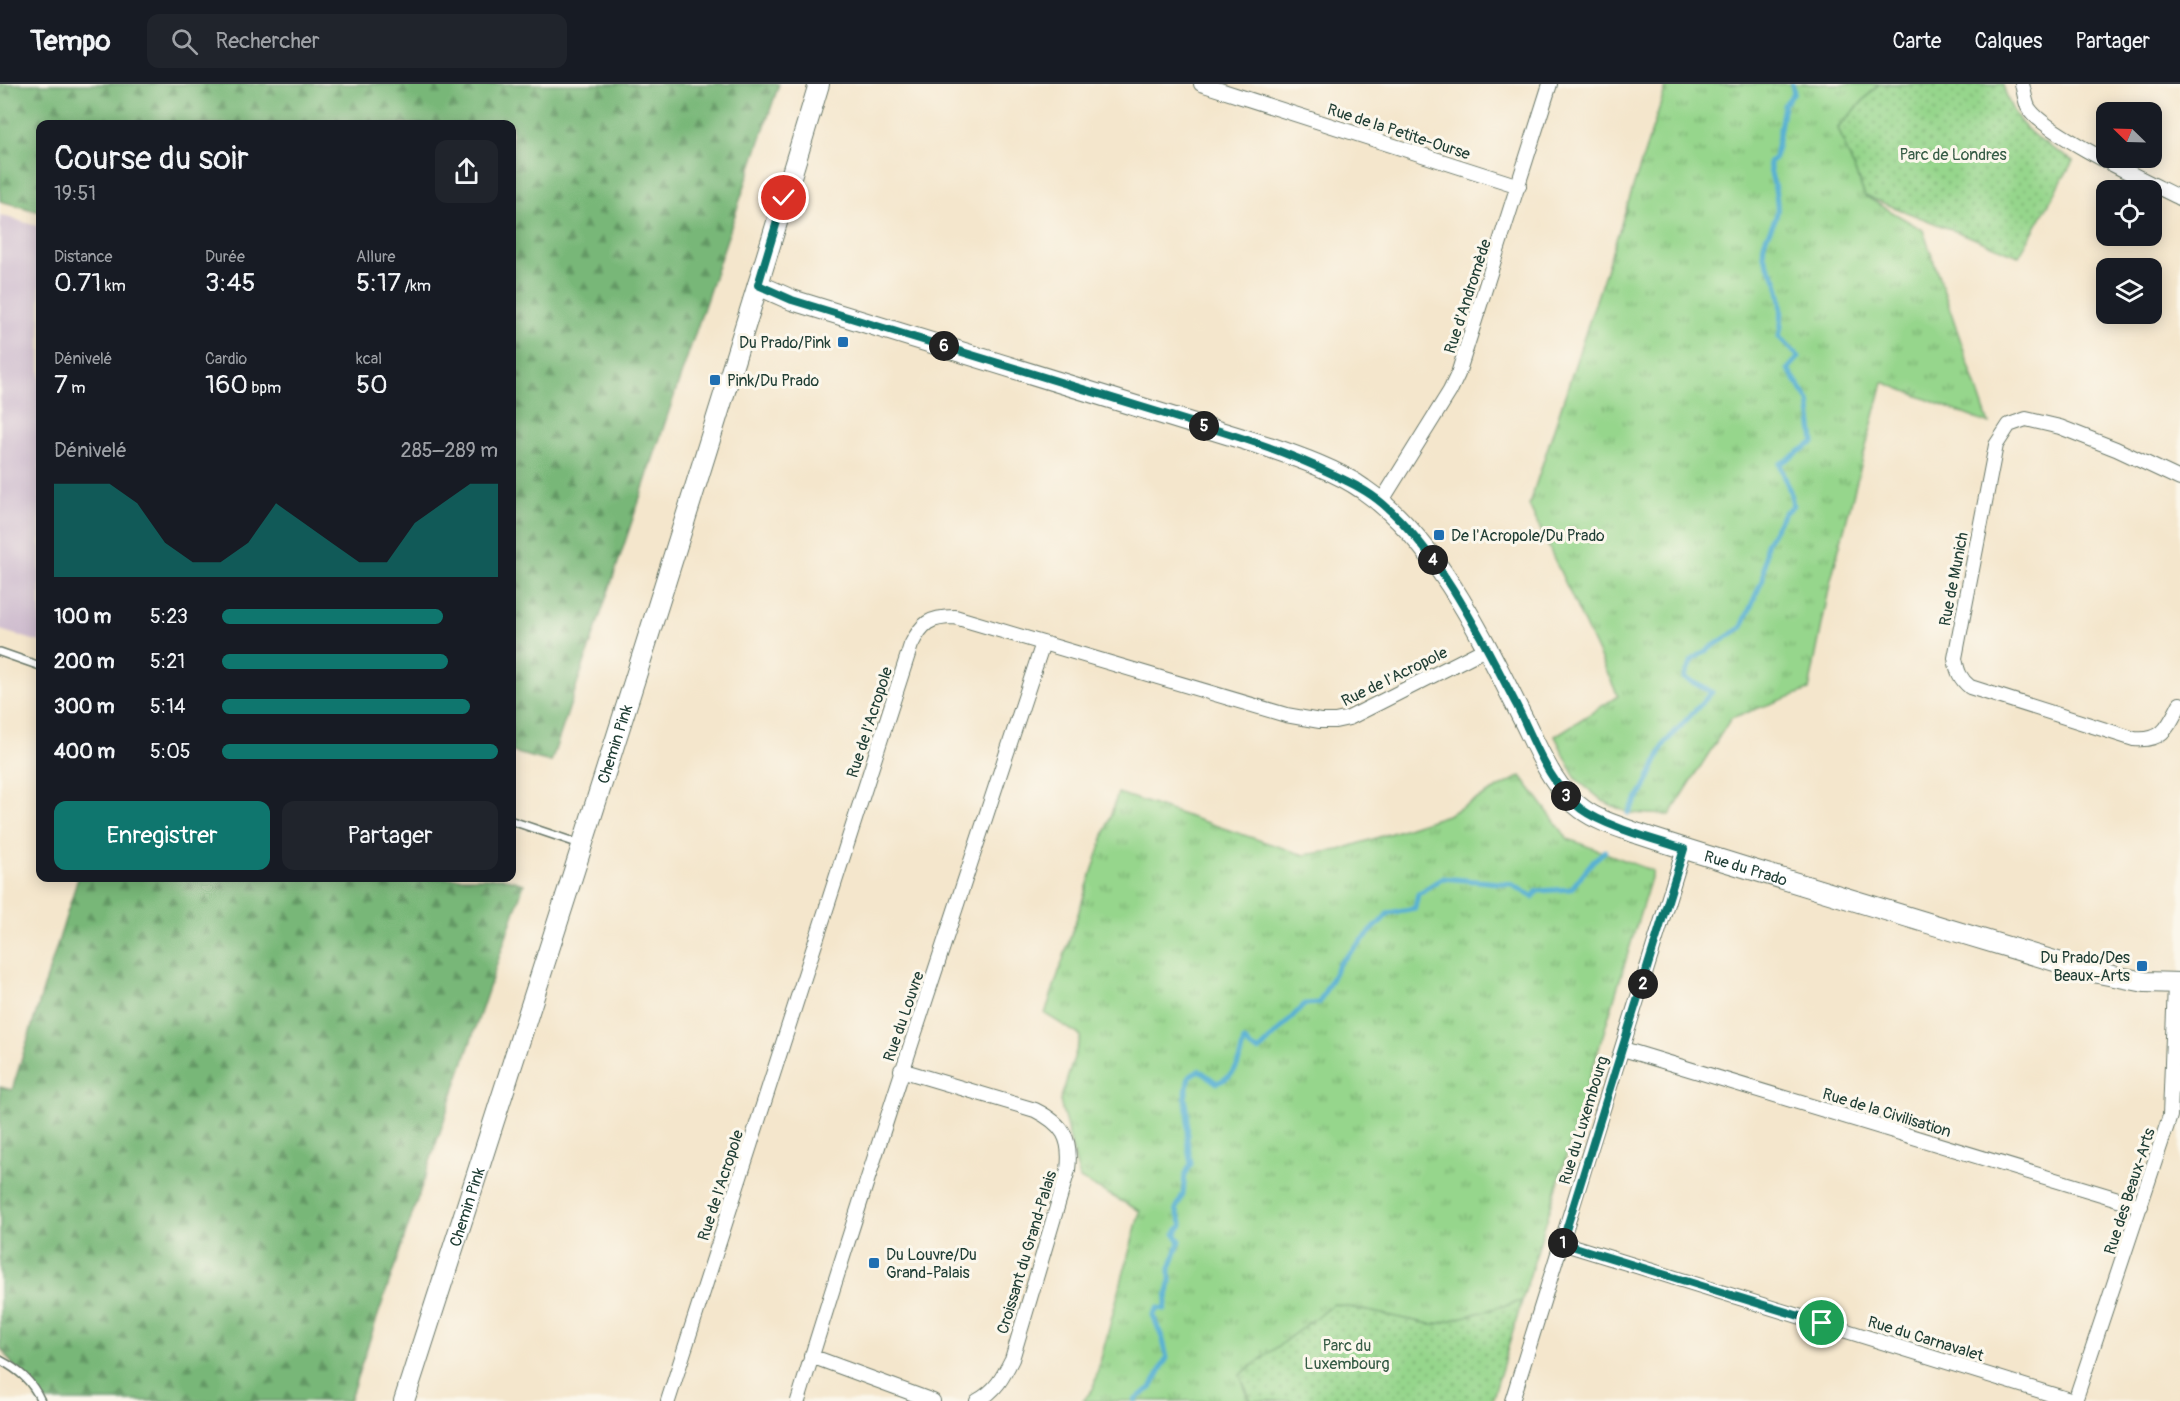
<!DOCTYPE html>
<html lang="fr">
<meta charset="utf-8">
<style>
:root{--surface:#171b24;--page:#20242c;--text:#f1f3f6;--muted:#9ea1a6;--line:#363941;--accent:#0f766e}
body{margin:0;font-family:Pangolin,sans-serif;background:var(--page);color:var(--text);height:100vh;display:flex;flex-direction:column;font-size:22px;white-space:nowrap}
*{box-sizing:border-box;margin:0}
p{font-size:20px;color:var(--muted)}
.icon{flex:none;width:33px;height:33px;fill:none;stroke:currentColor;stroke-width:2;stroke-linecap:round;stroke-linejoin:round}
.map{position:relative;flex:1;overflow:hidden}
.sheet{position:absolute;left:36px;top:36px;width:480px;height:762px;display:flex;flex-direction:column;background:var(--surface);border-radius:12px;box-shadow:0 3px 15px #0003}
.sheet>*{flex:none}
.needle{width:39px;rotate:293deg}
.fabs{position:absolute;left:2096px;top:18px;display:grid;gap:12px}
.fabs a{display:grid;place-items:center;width:66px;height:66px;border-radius:12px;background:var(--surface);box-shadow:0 3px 15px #0003;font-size:30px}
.pin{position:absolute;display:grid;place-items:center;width:51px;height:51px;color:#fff;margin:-26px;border:3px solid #fff;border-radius:50%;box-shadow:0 2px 6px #0007}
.km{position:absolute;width:30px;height:30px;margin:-15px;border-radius:50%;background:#222;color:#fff;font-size:16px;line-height:30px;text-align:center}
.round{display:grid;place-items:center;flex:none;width:63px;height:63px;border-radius:12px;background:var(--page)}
.headline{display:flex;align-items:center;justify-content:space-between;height:102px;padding:0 18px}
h1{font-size:33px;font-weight:600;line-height:45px}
.stats{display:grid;grid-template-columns:repeat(3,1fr);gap:9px;height:102px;padding:6px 18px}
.stats div{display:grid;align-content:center}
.stats b{font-size:26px;font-weight:600}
.stats small{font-size:16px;font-weight:400}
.stats p{font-size:16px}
.chart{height:168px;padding:12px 18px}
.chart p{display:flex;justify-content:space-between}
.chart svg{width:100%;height:108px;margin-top:6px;fill:var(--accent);opacity:.7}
.primary-button{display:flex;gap:12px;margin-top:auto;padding:12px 18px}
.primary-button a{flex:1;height:69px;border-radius:12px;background:var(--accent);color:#fff;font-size:24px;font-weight:600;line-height:69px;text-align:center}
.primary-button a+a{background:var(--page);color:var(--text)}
ul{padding:0 18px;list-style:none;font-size:20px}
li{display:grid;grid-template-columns:96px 72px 1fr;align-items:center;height:45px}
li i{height:15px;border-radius:8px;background:var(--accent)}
header{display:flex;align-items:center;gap:36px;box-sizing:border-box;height:84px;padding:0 30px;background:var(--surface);border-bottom:2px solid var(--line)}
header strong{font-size:28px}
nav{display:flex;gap:33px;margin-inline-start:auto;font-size:21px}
.search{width:420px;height:54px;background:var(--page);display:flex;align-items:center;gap:15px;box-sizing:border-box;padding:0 21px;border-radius:12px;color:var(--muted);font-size:22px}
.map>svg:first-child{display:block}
</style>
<header>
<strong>Tempo</strong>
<div class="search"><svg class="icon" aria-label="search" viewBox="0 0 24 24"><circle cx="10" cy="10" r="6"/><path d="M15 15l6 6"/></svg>Rechercher</div>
<nav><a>Carte</a><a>Calques</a><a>Partager</a></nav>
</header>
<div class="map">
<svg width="2180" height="1317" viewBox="0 0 2180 1317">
<defs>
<pattern id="grass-tufts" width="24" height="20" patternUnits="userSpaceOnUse" patternTransform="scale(1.5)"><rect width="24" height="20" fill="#96d68c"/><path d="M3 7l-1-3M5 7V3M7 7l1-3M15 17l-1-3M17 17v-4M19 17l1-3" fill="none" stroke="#7aaf73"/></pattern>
<pattern id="forest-firs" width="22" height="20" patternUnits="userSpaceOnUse" patternTransform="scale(1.5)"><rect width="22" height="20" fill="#78b778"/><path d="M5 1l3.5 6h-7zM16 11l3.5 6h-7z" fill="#629663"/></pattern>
<pattern id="park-dots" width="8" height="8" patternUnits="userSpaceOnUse" patternTransform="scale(1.5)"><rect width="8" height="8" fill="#96d68c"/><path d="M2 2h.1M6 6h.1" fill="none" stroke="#7aaf73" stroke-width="1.8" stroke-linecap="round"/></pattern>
</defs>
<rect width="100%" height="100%" fill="#fbf7ec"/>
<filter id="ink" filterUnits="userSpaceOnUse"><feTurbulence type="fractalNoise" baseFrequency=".0167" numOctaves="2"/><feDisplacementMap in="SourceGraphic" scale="12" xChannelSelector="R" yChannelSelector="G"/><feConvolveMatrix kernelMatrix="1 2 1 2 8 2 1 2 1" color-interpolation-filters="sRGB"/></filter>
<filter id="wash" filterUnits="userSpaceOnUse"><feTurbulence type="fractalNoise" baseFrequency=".008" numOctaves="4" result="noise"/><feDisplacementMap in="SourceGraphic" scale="24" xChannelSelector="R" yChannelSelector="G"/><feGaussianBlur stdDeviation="1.35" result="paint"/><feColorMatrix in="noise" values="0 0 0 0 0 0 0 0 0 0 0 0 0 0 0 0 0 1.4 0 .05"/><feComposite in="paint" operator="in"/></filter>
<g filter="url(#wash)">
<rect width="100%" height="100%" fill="#f4e6cc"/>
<path fill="#cfbdcf" d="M0 131 40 143V558L0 546Z"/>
<path fill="url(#grass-tufts)" stroke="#5a8a60" stroke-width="1.5" d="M1667 0H1879L1838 44 1865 112 1923 146 1989 340 1883 298 1831 495 1809 606 1731 634 1670 731 1628 729 1603 717 1576 695 1555 652 1618 612 1529 421Z
M1521 692 1568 755 1653 787 1522 1217 1434 1241 1334 1220 1240 1291 1250 1317H1083L1093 1305 1140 1127 1080 1095 1060 1017 1081 952 1045 930 1118 709 1304 771 1339 766 1447 731Z"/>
<path fill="url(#forest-firs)" stroke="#4c7a56" stroke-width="1.5" d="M0 0H779L551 678 512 668V40H40V128L0 117Z
M78 794H503L524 800 349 1317H39L0 1263V1003L12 1006Z"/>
<path fill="url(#park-dots)" stroke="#5a8a60" stroke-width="1.5" d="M1879 0H2003C2013 43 2038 56 2073 77L2019 172 1865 112 1838 44Z
M1522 1217 1492 1317H1251L1240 1291 1334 1220 1434 1241Z"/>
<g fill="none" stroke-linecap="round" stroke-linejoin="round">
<path stroke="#56b0d4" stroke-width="5" d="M1628 729 1644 705 1665 659 1712 608 1684 594 1692 576 1742 543 1763 494 1766 460 1784 429 1793 422 1791 410 1780 380 1814 358 1809 317 1788 285 1799 273 1779 253C1783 235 1782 215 1777 198 1774 189 1766 181 1764 172 1760 154 1775 144 1777 128 1779 111 1771 95 1769 78L1775 74 1784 21 1794 9 1792 0
M1135 1317V1315L1151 1304 1167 1274 1163 1256 1153 1231 1158 1224 1165 1225 1170 1199V1184L1180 1157 1175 1150 1182 1141 1176 1125 1183 1110 1185 1091 1191 1080 1187 1056 1188 1030 1185 1014 1189 992 1199 986 1217 999C1239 990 1239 978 1244 956L1251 964 1259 967 1305 920 1319 919 1339 880 1389 829 1415 824 1418 810 1442 794 1511 800 1533 813 1537 807 1571 805 1593 777 1605 767"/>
</g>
</g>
<g filter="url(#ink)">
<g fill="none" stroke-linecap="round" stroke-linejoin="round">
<defs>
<path id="lane" d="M0 568 40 582
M512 737 580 760
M0 1276C19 1286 32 1297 41 1317"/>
<path id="street" d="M1201 0 1519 102
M2022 0C2024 7 2025 16 2028 23 2041 48 2150 99 2180 114
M2180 395 2116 365 2060 343 2026 335 2009 341 1996 361 1955 574C1957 587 1960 595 1970 603L2134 655C2163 658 2168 643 2180 620
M1381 418 1450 307 1458 290 1550 0
M1623 965 2141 1122
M901 986 1035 1026C1063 1040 1072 1054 1068 1086L1012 1275C1003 1293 996 1307 977 1317
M1562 1159 2073 1317
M811 1272 933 1317
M668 1317 911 561C922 539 929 533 955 533L1286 631 1320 637H1335L1349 634 1487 564
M798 1317C876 1063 960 811 1043 559
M1512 1317 1684 765
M2075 1317 2170 1032 2175 900"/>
<g id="secondary">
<path id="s1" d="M758 201 792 216 1269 363C1298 373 1338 387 1363 405 1436 455 1482 553 1521 631 1537 662 1552 704 1582 725 1598 737 1620 743 1639 750 1675 762 1711 773 1747 784 1861 819 1974 853 2088 887L2145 898 2180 899"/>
<path id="s2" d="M404 1317C545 879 686 441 819 0"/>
</g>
</defs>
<use href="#lane" stroke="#6a7869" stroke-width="10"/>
<use href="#street" stroke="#6a7869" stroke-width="16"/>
<use href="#secondary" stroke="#6a7869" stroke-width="22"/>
<use href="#lane" stroke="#fff" stroke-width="7"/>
<use href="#street" stroke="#fff" stroke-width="14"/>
<use href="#secondary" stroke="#fff" stroke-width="20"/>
</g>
</g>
<g fill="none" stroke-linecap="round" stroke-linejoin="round" filter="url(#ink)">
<defs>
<path id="route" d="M784 114 758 201 792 216C914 253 1036 290 1158 328 1216 346 1275 362 1330 389 1349 398 1367 406 1383 420 1442 471 1481 553 1517 622 1534 656 1549 701 1581 725 1606 743 1654 755 1684 765L1562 1159 1822 1239"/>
</defs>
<use href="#route" stroke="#fff" stroke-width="12"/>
<use href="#route" stroke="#0f766e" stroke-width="8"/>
</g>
<g fill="#1f6fb2" stroke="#fbf7ec" stroke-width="2">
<rect x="837" y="252" width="12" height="12" rx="3"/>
<rect x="709" y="290" width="12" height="12" rx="3"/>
<rect x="1433" y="445" width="12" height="12" rx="3"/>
<rect x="2136" y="876" width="12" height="12" rx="3"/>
<rect x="868" y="1173" width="12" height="12" rx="3"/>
</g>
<g text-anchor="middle" stroke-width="6" stroke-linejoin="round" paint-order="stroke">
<g font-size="16" fill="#1f3d34" stroke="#fbf7ec">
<text transform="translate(1399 47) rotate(18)" y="6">Rue de la Petite-Ourse</text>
<text transform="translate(1467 212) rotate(-72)" y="6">Rue d'Andromède</text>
<text transform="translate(1953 495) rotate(-79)" y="6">Rue de Munich</text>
<text transform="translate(1394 592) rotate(-26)" y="6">Rue de l'Acropole</text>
<text transform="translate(869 638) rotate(-72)" y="6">Rue de l'Acropole</text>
<text dy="6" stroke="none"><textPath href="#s2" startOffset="690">Chemin Pink</textPath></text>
<text dy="6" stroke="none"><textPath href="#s1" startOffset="1206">Rue du Prado</textPath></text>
<text transform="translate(903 932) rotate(-71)" y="6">Rue du Louvre</text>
<text transform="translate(1887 1028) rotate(17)" y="6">Rue de la Civilisation</text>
<text transform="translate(1583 1036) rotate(-73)" y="6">Rue du Luxembourg</text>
<text transform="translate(720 1101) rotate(-72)" y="6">Rue de l'Acropole</text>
<text transform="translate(2129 1107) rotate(-72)" y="6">Rue des Beaux-Arts</text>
<text dy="6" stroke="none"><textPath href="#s2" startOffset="204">Chemin Pink</textPath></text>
<text transform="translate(1026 1168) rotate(-73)" y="6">Croissant du Grand-Palais</text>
<text transform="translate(1926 1254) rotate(17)" y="6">Rue du Carnavalet</text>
</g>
<g font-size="16" fill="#375c46" stroke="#fbf7ec">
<text x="1953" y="76">Parc de Londres</text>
<text x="1347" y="1267">Parc du<tspan x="1347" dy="18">Luxembourg</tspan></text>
</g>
<g font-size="16" fill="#1f3d34" stroke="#fbf7ec" text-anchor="start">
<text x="831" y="264" text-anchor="end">Du Prado/Pink</text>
<text x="727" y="302">Pink/Du Prado</text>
<text x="1451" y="457">De l'Acropole/Du Prado</text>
<text x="2130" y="879" text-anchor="end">Du Prado/Des<tspan x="2130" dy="18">Beaux-Arts</tspan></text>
<text x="886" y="1176">Du Louvre/Du<tspan x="886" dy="18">Grand-Palais</tspan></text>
</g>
</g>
</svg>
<div class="fabs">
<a><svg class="needle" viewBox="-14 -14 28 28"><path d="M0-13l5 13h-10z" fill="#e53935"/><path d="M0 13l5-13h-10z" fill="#9ea1a6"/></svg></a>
<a><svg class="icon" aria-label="locate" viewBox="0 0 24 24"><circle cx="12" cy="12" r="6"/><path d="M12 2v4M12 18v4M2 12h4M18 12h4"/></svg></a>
<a><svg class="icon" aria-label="layers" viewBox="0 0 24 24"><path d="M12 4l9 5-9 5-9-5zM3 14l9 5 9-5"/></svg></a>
</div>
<div class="pin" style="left:1822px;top:1239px;background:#1e9e55"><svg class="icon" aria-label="arrive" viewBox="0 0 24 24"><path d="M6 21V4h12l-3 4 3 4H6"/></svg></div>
<div class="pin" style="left:784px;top:114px;background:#d93025"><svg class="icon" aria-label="check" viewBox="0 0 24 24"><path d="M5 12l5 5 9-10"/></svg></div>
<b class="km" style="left:1563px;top:1159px">1</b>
<b class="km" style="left:1643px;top:900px">2</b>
<b class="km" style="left:1566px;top:712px">3</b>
<b class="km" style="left:1433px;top:476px">4</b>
<b class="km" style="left:1204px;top:342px">5</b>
<b class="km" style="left:944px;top:262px">6</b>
<section class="sheet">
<div class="headline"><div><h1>Course du soir</h1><p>19:51</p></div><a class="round"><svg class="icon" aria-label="share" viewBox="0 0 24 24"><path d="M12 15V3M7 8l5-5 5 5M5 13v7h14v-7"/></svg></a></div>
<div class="stats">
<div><p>Distance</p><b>0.71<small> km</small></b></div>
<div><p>Durée</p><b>3:45</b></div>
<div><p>Allure</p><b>5:17<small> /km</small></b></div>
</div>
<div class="stats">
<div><p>Dénivelé</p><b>7<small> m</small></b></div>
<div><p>Cardio</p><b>160<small> bpm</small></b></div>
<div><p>kcal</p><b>50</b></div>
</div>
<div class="chart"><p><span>Dénivelé</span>285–289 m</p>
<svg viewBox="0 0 160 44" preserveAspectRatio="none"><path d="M0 44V6L10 6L20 6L30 14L40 30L50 38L60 38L70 30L80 14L90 22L100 30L110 38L120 38L130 22L140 14L150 6L160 6V44z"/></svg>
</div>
<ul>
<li><b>100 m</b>5:23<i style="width:80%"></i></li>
<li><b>200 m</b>5:21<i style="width:82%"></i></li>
<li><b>300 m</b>5:14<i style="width:90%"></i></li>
<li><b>400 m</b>5:05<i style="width:100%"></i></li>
</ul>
<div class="primary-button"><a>Enregistrer</a><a>Partager</a></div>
</section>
</div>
